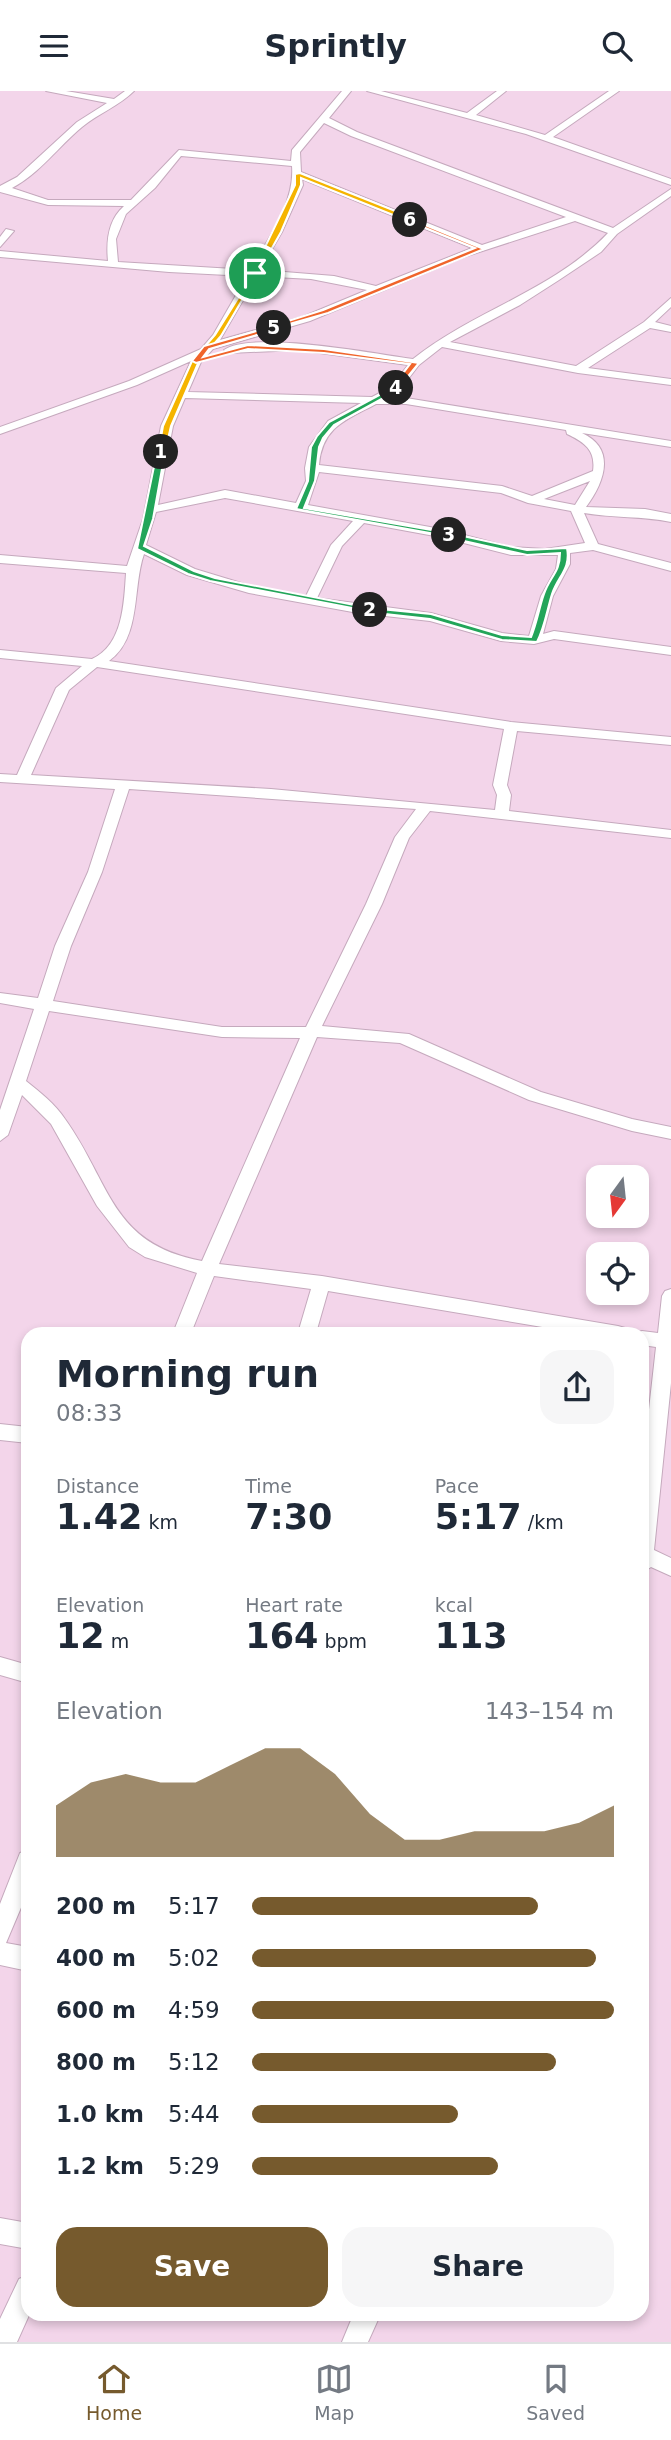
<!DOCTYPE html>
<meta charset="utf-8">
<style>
:root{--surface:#fff;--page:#f6f6f7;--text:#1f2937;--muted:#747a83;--line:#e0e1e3;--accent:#765a2d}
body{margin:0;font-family:"DejaVu Sans",sans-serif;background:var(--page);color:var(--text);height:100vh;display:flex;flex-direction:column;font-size:26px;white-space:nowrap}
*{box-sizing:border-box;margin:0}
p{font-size:23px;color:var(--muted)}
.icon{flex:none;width:38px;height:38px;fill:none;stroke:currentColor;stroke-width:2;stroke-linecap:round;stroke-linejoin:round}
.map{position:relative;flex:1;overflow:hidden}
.details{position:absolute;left:21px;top:1236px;width:628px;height:994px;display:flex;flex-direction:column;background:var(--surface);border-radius:21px;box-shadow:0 4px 10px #0003}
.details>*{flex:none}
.needle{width:46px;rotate:195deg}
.tools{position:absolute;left:586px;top:1074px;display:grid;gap:14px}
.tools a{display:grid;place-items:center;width:63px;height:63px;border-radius:14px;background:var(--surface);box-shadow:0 4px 10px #0003;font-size:35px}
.pin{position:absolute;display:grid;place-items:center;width:60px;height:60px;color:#fff;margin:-30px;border:4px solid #fff;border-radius:50%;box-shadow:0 2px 7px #0007}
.km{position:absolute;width:35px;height:35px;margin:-18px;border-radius:50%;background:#222;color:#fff;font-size:19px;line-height:35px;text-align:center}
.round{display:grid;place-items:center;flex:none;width:74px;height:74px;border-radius:21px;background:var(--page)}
.head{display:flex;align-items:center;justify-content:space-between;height:119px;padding:0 35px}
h1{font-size:38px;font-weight:700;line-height:52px}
.figures{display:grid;grid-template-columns:repeat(3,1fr);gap:10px;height:119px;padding:7px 35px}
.figures div{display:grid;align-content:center}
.figures b{font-size:35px;font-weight:700}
.figures small{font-size:19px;font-weight:400}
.figures p{font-size:19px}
.chart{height:196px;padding:14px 35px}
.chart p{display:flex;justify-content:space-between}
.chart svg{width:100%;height:126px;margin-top:7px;fill:var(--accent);opacity:.7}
.action{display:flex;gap:14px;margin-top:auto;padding:14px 35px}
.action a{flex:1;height:80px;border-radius:21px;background:var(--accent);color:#fff;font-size:28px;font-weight:700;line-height:80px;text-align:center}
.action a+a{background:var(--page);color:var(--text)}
ul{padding:0 35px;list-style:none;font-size:23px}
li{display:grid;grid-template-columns:112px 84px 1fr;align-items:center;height:52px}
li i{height:18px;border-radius:9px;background:var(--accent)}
header{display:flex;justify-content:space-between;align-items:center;height:91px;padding:0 35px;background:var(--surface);font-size:32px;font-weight:700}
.tabs{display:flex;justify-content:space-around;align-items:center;height:98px;border-top:2px solid var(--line);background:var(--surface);font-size:19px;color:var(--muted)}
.tabs a{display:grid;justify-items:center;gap:4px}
.tabs .current{color:var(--accent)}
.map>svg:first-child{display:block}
</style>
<header><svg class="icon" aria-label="menu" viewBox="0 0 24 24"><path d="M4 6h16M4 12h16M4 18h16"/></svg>Sprintly<svg class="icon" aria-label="search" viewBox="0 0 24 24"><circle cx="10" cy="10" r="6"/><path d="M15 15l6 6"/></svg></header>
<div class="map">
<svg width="671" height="2251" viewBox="0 0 671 2251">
<rect width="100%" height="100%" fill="#f3d5ea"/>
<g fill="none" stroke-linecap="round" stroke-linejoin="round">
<defs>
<path id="street" d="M46 0H66L114 8 125 0H134C119 15 99 22 82 36 58 56 40 82 12 97L48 109H131L179 59 291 70 292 59 342 0H351L329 27 357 41 613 137 671 98V105L617 143 601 161 559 189 520 214 450 251 576 275 644 231 671 207V216L655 231 671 235V241L650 237 588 277 671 288V294L578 282 442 256 419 274 399 300 388 306 406 307 671 350V356L582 342C617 358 604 392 586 416L645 418 671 423V431C642 425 613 427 584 422L598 453 671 472V480L593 459 570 462V473L553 505 543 543 554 540 671 556V564L554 548 534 553 501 550 430 530 358 522 249 502 187 484 144 463C132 497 142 546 109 570L511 631 671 646V654L517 640 507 694 511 704 509 720 671 739V747L430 720 409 747 382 813 322 935 409 943 541 1001 632 1028 671 1036V1048L632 1040 529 1009 400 952 317 946 219 1173 322 1185 618 1235 625 1237 627 1242H578L328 1200 316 1242H298L311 1198 214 1185 191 1242H173L197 1182 145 1166 129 1156 97 1115 51 1033 22 1004 8 1044 0 1050V1019L34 918 0 912V902L38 907 55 855 88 781 115 698 0 691V683L17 684 56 597 82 575 0 567V559L92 568C123 554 124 512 126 482L0 472V464L127 475 143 428 161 335 191 270 137 294 0 343V336L129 290 201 258 213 244 247 185 169 181 0 166V160L108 170C106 150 108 129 124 115L48 114 0 101V95L17 86 77 31 107 12ZM324 32 351 45 566 126 482 154 301 81 300 61ZM181 65 292 75C295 112 268 148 250 179L118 171 116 148 126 123 155 97ZM302 88 472 157 376 195 334 185 260 179 282 141 303 94ZM575 130 608 142C554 199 473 220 413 268 375 263 253 239 224 259L229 262 298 259 408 274 391 296 372 306 188 301 201 271 213 258 310 230 461 167ZM257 185 311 188 367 199 302 226 220 249ZM185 307 361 312 328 330 309 356 305 377 306 390 296 412 225 399 158 414 173 335ZM376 313H406L566 339 567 343C584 351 596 359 593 380L532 405 502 395 319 374C322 336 346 329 376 313ZM319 381 501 402 528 412 571 420 585 452 545 458 511 456 441 438 308 414ZM590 390 575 414 544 408ZM225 407 353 430 331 454 306 505 251 495 195 478 146 454 156 421ZM364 432 440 446 511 464H558L556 478 541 505 529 545 502 542 431 522 317 507 342 455ZM97 576 504 638 493 694 497 704 495 719 271 698 31 684 69 599ZM129 698 416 718 395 746 366 813 306 936H222L53 910 71 855 102 781ZM49 920 222 946 300 947 202 1170C110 1153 111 1092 65 1028 55 1013 40 1001 26 990Z
M367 0H381L467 22 497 0H506L476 24 545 44 609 0H619L553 46 671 88V94L526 43Z
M6 138 14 140 0 156V146Z
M671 1198V1292L654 1459 671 1467V1485L651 1476 642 1482V1381L656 1256 642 1254V1242H635L642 1240 658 1242 662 1205 665 1200Z
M0 1333 28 1336V1352L0 1349Z
M0 1566 28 1574V1592L0 1584Z
M28 1759V1800L6 1852 28 1856V1880L0 1874V1813L20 1762Z
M0 2127 28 2132V2158L0 2153Z
M28 2184 30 2222 17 2251H0V2228L19 2188Z
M354 2222H381L368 2251H342Z"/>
</defs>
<use href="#street" stroke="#c5a9bd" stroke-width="2"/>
<use href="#street" fill="#fff" fill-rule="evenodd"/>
</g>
<path fill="#f5b400" stroke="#fff" stroke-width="2" d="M255 180 258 182 221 245 199 270 171 335 165 361 158 363 163 335 192 270 215 244Z"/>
<path fill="#22a559" stroke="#fff" stroke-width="2" d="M161 359 165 361 153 428 144 455 194 480 215 487 370 517 373 521 210 490 188 483 137 458 157 361Z"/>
<path fill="#22a559" stroke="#fff" stroke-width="2" d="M449 442 527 459 567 457C571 478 558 485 552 503 547 519 545 535 537 551L502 549 430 528 367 521 370 517 431 523 502 544 531 546C537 532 539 517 544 503 550 485 560 482 560 462L527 464 446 446Z"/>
<path fill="#22a559" stroke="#fff" stroke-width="2" d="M396 295 398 299 334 334 323 347 319 356 315 390 304 417 449 442 452 446 296 418 308 390 311 356 317 345 329 331Z"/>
<path fill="#f0652b" stroke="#fff" stroke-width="2" d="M274 235 277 238 209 258 203 266 248 254 324 258 419 272 396 300 392 297 410 273 324 262 248 258 196 272 192 270 204 255Z"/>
<path fill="#f0652b" stroke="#fff" stroke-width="2" d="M408 127 484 158 328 222 272 238V235L323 219 475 157 408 130Z"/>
<path fill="#f5b400" stroke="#fff" stroke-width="2" d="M300 82 413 127 414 129 408 130 301 87V94L281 141 258 182 252 183 295 94V83Z"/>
</svg>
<div class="tools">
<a><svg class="needle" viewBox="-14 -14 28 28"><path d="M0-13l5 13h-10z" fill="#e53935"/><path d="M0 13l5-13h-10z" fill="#747a83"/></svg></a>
<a><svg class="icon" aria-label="locate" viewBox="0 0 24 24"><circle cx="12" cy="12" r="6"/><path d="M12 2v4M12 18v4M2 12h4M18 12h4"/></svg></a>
</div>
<div class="pin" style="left:255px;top:182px;background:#1e9e55"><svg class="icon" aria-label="arrive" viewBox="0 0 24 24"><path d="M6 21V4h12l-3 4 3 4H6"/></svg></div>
<b class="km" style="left:161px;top:361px">1</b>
<b class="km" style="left:370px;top:519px">2</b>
<b class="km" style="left:449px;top:444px">3</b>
<b class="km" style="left:396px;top:297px">4</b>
<b class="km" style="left:274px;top:237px">5</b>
<b class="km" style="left:410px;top:129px">6</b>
<section class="details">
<div class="head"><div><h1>Morning run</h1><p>08:33</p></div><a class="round"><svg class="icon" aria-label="share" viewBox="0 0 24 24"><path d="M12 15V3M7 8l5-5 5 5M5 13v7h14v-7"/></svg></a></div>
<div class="figures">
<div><p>Distance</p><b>1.42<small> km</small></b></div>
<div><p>Time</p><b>7:30</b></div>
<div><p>Pace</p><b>5:17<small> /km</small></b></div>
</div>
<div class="figures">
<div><p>Elevation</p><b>12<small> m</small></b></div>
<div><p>Heart rate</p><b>164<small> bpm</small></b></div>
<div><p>kcal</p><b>113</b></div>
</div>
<div class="chart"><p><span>Elevation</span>143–154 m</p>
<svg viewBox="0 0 160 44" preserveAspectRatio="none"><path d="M0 44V26L10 18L20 15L30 18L40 18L50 12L60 6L70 6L80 15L90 29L100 38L110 38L120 35L130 35L140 35L150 32L160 26V44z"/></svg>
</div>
<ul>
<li><b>200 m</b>5:17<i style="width:79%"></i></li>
<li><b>400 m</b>5:02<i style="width:95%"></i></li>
<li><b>600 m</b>4:59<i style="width:100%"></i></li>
<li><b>800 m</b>5:12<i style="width:84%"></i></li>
<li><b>1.0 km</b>5:44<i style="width:57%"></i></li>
<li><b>1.2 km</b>5:29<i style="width:68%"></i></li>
</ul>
<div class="action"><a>Save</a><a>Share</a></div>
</section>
</div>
<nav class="tabs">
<a class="current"><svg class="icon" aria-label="home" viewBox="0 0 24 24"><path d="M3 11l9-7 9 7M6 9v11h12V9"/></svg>Home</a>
<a><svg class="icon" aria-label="map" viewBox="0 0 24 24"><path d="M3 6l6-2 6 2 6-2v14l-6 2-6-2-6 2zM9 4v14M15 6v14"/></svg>Map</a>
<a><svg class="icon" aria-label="saved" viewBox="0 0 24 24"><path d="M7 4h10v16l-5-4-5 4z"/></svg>Saved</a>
</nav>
